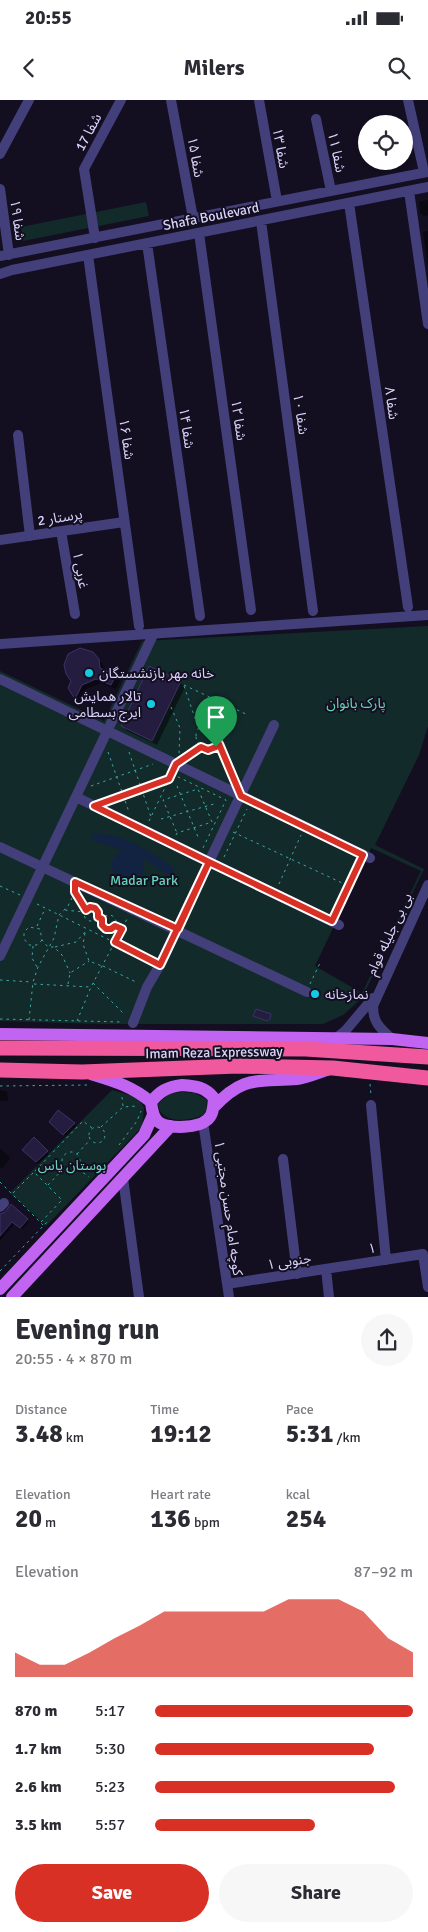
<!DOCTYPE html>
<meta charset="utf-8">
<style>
:root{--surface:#fff;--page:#f7f7f7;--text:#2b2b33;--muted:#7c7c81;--accent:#d93025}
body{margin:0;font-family:Signika,"Noto Sans Arabic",sans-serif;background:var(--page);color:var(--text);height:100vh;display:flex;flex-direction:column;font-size:19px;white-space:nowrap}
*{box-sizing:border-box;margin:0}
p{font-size:16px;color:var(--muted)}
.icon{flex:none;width:28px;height:28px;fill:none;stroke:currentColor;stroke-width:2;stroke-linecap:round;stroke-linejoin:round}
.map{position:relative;height:1197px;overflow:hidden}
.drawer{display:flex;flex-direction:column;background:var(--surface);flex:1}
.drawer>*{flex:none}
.buttons{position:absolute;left:358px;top:15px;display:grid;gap:10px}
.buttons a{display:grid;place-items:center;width:55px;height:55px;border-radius:50%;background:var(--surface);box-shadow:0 1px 4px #0004;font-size:25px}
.pin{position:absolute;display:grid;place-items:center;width:42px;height:42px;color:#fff;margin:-51px -21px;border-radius:50% 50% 50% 0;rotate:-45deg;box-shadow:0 0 5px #0007}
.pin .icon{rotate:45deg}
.round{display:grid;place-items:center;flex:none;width:52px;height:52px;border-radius:26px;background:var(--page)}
.head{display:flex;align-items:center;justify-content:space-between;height:85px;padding:0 15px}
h1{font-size:28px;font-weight:800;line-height:38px}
.stats{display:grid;grid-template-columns:repeat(3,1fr);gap:8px;height:85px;padding:5px 15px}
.stats div{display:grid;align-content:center}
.stats b{font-size:25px;font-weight:800}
.stats small{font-size:14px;font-weight:400}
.stats p{font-size:14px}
.chart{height:140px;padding:10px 15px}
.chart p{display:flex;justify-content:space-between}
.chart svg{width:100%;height:90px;margin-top:5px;fill:var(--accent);opacity:.7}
.action{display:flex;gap:10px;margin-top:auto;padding:10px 15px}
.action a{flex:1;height:58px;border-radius:30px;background:var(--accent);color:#fff;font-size:20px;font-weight:800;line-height:58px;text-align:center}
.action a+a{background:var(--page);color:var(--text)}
ul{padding:0 15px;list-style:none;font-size:16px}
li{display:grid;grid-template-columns:80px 60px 1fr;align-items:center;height:38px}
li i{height:12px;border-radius:6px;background:var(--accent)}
.status{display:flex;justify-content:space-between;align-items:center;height:35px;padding:0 25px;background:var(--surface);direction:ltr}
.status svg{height:14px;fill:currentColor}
header{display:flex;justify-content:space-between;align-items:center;height:65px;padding:0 15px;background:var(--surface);font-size:22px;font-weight:800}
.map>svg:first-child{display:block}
</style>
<div class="status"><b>20:55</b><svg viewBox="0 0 49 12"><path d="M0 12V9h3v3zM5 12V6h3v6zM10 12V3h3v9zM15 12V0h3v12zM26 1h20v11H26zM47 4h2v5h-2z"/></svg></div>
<header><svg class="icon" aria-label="back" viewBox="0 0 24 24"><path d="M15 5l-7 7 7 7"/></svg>Milers<svg class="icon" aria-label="search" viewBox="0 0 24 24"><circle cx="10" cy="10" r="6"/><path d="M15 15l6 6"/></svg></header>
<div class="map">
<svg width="428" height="1197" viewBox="0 0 428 1197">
<rect width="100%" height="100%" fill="#130f20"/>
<path fill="#132a2a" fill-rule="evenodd" d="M146 102 149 116 23 141 21 127Z
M428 526V626L419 655 375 745 424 769 362 898 343 915 323 924H100L0 921V571L104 621 142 541ZM371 748 421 771 362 893 315 866Z
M112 990 139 998 144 1008 142 1027 46 1126 10 1093Z
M182 992 195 993 207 1000 206 1010 203 1015C188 1022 160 1024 158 1004L169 994Z"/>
<path fill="#122342" d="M95 733C123 734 152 752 174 768V774L168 775 144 759C150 803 86 772 123 750L94 741 92 736Z"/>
<path fill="#0007" d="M428 100V115L424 116 420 113 419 102Z
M428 131V167L423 132Z
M98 558 103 565 104 571 120 580 116 589 101 583 86 589 81 602 69 588Z
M180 582 185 587 157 645 127 631 122 626Z
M0 990 7 992 8 1001H0Z
M58 1012 76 1026 66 1036 51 1022Z
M34 1038 49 1054 38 1064 23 1050Z
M0 1048 10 1058 2 1069 0 1067Z
M11 1106 29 1122 22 1129 15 1123 0 1141V1114L3 1115Z"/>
<path fill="#251d40" stroke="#3e3169" d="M80 548 93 552 99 559 100 568 116 575 111 585 96 579 82 585 75 599 68 588 71 581 66 574 64 565 68 554Z
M149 566 181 581 152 641 121 626Z
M256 909 271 914 270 919 267 921 253 916Z
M58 1010 75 1023 63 1035 49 1022Z
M34 1037 48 1051 36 1062 22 1050Z
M11 1104 28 1119 20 1128 12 1122 0 1136V1114L5 1112Z"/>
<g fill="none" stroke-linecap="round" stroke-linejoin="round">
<path stroke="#39a8a5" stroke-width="1" stroke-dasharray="2.5 4" stroke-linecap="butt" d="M184 585 248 615
M184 586 198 627
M171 607 180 628 179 655
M196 636a13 13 0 1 1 26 0a13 13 0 1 1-26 0Z
M218 625 236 610
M219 645 235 682
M108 652 129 712
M129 652 151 717
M185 658 200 647
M172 674 226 700 203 748
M91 686 153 664
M177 686 198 737
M107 702 169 680
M161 719 214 704
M149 721 171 675
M233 732 355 789
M176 735 177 733 212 722 198 689 163 700 177 733
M224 757 247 709
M279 784 301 735
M0 786 20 795
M76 793 85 809
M37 804 152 861
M84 814a7 7 0 1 1 14 0a7 7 0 1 1-14 0Z
M65 810 84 812
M336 812 359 763
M102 822a7 7 0 1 1 14 0a7 7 0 1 1-14 0Z
M37 826 45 809
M85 833 83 844 89 861 102 866
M42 840 37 845H29L24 839V832L29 827 40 829 42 840 48 847H54L62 855 70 873
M33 846 32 858 37 867
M55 847 76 842 87 830
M103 866 138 883
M0 880 32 882
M93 883 125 915
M34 884 90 887
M68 884 70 873 89 861
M310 884 320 863
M0 919 122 922
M29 920 33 882 38 867 54 838 59 815 68 806 75 792
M77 921 91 887 127 819
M370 984 371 995
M0 986 88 985
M122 997 123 1006
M89 1035a8 8 0 1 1 16 0a8 8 0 1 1-16 0Z
M101 1027 123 1007 137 1006
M119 1045 137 1021 141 1011
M62 1061a9 9 0 1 1 18 0a9 9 0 1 1-18 0Z
M77 1054 90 1040
M78 1069 89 1077
M0 1082 43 1125
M48 1085 64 1068
M13 1093 33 1073
M41 1122 62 1100 34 1072 83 1021 92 1028
M0 1171 48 1121"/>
<path stroke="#433f7b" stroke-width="10" d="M171 0 193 118
M259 0 277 101
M408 0 424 72
M316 19 331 91
M0 54 29 0
M0 89 9 155
M409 91 428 224
M349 103 408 507
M261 121 313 511
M199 133 251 510
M95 138 84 69 121 0
M147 143 200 516
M88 155 139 526
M0 156 428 72
M0 174 12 170 428 87
M18 335 30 436
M61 431 75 514
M0 440 124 422
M0 544 428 515
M0 579 370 758
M76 697 339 825
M0 747 307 892
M0 856 153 535
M133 923 147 887 160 865 274 625
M335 939 346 930 373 898
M392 939C380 928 373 923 373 906L428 785
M371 1005 386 1160
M203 1022 229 1197
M283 1059 297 1174
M123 1078 139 1197
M0 1107 4 1103
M326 1169 329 1197
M227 1184 423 1154 428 1187"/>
<path stroke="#c064f1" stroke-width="12" d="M0 934 392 939 428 943
M91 974C114 981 132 986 151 1002
M182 985C196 986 205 987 214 998 213 1006 214 1015 207 1020 198 1028 171 1029 160 1023 153 1019 152 1010 151 1002 160 991 167 987 182 985Z
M213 1008C243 975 257 982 297 979 307 978 317 973 327 970
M0 1189 144 1035 153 1015
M12 1197 171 1026"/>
<path stroke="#f0599d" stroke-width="15" d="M0 948 306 949 428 957
M0 970 82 972 238 966 333 968 428 978"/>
</g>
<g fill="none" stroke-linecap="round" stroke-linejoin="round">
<defs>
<path id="route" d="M216 647 208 650 201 647 176 664 169 679 94 706 209 762 178 829 75 782V792L86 810 90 807 95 808 98 812V817L102 819V825L106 829H111L115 826 122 829 115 842 160 865 209 762 332 821 363 755 241 696 219 644 216 647"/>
</defs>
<use href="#route" stroke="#fff" stroke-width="10"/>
<use href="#route" stroke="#d93025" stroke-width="6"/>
</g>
<g fill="#15cae4" stroke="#130f20" stroke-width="2">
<circle cx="89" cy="573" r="5"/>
<circle cx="151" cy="604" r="5"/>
<circle cx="315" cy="894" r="5"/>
</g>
<g text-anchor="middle" stroke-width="4" stroke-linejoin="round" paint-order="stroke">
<g font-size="14" fill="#d9d3fb" stroke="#130f20">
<text transform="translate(88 32) rotate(-62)" y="5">شفا 17</text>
<text transform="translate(281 48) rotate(80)" y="5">شفا ۱۳</text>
<text transform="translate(337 52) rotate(78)" y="5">شفا ۱۱</text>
<text transform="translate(196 57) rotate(80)" y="5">شفا ۱۵</text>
<text transform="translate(211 116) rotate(-11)" y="5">Shafa Boulevard</text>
<text transform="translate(18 120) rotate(82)" y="5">شفا ۱۹</text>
<text transform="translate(392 303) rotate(82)" y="5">شفا ۸</text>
<text transform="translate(301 314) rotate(82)" y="5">شفا ۱۰</text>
<text transform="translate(239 320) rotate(82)" y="5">شفا ۱۲</text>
<text transform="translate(187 328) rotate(82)" y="5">شفا ۱۴</text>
<text transform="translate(127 339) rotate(82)" y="5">شفا ۱۶</text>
<text transform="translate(60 417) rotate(-9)" y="5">پرستار 2</text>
<text transform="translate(81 470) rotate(80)" y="5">۱ غربی</text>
<text transform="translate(389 834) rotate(-65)" y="5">بی بی جلیله قوام</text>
<text transform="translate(214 952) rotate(-1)" y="5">Imam Reza Expressway</text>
<text transform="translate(229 1108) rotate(82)" y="5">کوچه امام حسن مجتبی ۱</text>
<text transform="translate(372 1148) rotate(-9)" y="5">۱‍</text>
<text transform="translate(289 1161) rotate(-9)" y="5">۱ جنوبی</text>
</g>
<g font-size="14" fill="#d9d3fb" stroke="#130f20" text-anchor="start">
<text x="99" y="578">خانه مهر بازنشستگان</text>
<text x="141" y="601" text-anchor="end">تالار همایش<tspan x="141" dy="16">ایرج بسطامی</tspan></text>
<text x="325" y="899">نمازخانه</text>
</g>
<g font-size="14" fill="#66d4bb" stroke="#130f20">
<text x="356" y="608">پارک بانوان</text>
<text x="144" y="785">Madar Park</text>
<text x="72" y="1070">بوستان یاس</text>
</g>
</g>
</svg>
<div class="buttons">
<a><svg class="icon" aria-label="locate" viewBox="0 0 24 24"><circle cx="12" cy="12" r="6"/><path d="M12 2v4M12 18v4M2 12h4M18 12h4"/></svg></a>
</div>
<div class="pin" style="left:216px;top:647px;background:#1e9e55"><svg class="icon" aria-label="arrive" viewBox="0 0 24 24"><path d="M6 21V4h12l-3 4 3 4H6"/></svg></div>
</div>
<section class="drawer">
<div class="head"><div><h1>Evening run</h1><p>20:55 · 4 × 870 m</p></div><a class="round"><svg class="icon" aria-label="share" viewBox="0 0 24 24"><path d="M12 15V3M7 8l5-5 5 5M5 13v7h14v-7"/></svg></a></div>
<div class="stats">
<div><p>Distance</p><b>3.48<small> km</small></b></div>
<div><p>Time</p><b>19:12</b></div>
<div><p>Pace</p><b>5:31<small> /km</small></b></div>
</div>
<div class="stats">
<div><p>Elevation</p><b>20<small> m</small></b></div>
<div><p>Heart rate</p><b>136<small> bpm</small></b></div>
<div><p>kcal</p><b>254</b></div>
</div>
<div class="chart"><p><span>Elevation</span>87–92 m</p>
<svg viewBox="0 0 160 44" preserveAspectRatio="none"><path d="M0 44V32L10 38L20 38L30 32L40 25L50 19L60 12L70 12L80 12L90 12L100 12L110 6L120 6L130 6L140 12L150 25L160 32V44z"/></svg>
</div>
<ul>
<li><b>870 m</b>5:17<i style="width:100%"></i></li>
<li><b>1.7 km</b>5:30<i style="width:85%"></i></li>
<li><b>2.6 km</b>5:23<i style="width:93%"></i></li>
<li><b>3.5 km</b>5:57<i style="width:62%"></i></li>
</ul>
<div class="action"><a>Save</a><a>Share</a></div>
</section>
